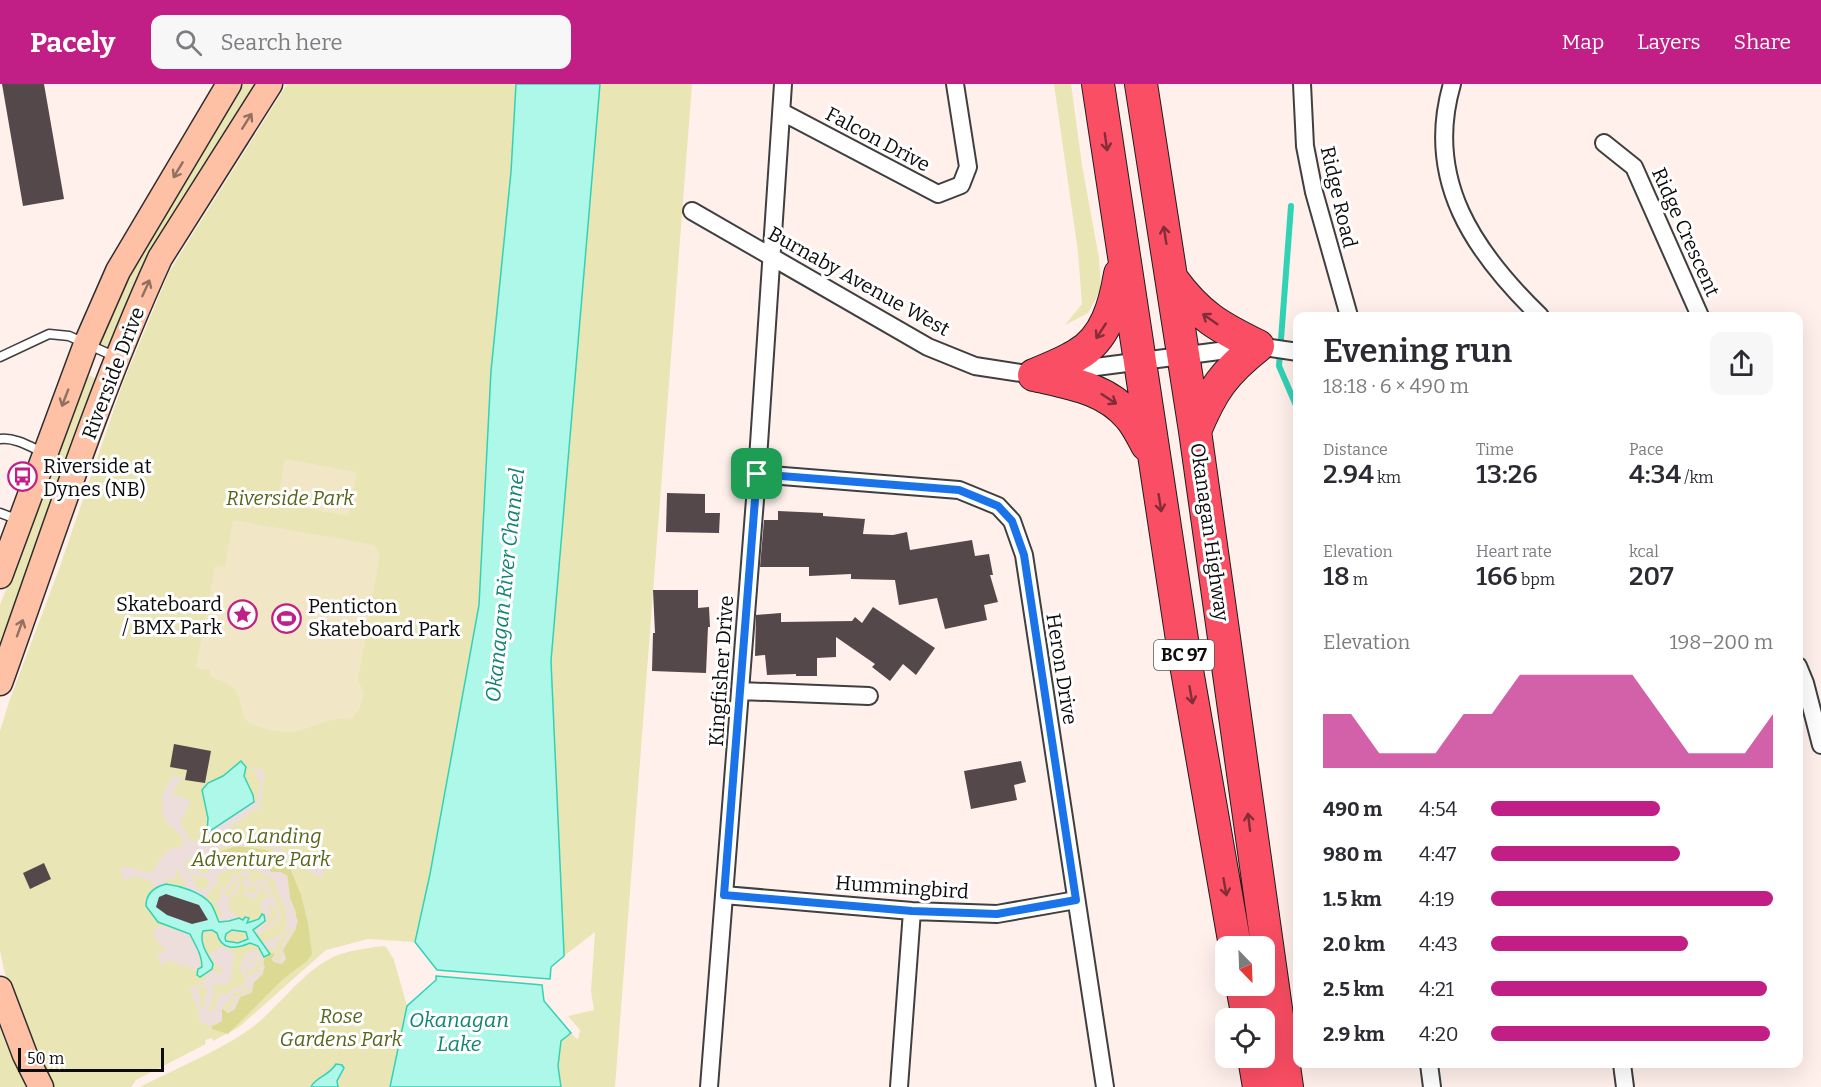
<!DOCTYPE html>
<meta charset="utf-8">
<style>
:root{--surface:#fff;--page:#f7f7f7;--text:#2b2b33;--muted:#7c7c81;--accent:#c11f85}
body{margin:0;font-family:Bitter,serif;background:var(--page);color:var(--text);height:100vh;display:flex;flex-direction:column;font-size:22px;white-space:nowrap}
*{box-sizing:border-box;margin:0}
p{font-size:20px;color:var(--muted)}
.icon{flex:none;width:33px;height:33px;fill:none;stroke:currentColor;stroke-width:2;stroke-linecap:round;stroke-linejoin:round}
.map{position:relative;flex:1;overflow:hidden}
.side{position:absolute;left:1293px;top:228px;width:510px;height:756px;display:flex;flex-direction:column;background:var(--surface);border-radius:12px;box-shadow:0 6px 24px #0002}
.side>*{flex:none}
.needle{width:39px;rotate:157deg}
.controls{position:absolute;left:1215px;top:852px;display:grid;gap:12px}
.controls a{display:grid;place-items:center;width:60px;height:60px;border-radius:12px;background:var(--surface);box-shadow:0 6px 24px #0002;font-size:30px}
.scale{position:absolute;left:18px;bottom:15px;width:146px;box-sizing:border-box;padding-left:6px;border:3px solid #0c0c0c;border-top:0;font-size:16px;line-height:21px;white-space:nowrap;color:#0c0c0c;-webkit-text-stroke:4px #fff;paint-order:stroke}
.pin{position:absolute;display:grid;place-items:center;width:51px;height:51px;color:#fff;margin:-26px;border-radius:12px;box-shadow:0 3px 9px #0006}
.round{display:grid;place-items:center;flex:none;width:63px;height:63px;border-radius:12px;background:var(--page)}
.summary{display:flex;align-items:center;justify-content:space-between;height:102px;padding:0 30px}
h1{font-size:33px;font-weight:600;line-height:45px}
.stats{display:grid;grid-template-columns:repeat(3,1fr);gap:9px;height:102px;padding:6px 30px}
.stats div{display:grid;align-content:center}
.stats b{font-size:26px;font-weight:600}
.stats small{font-size:16px;font-weight:400}
.stats p{font-size:16px}
.chart{height:168px;padding:12px 30px}
.chart p{display:flex;justify-content:space-between}
.chart svg{width:100%;height:108px;margin-top:6px;fill:var(--accent);opacity:.7}
ul{padding:0 30px;list-style:none;font-size:20px}
li{display:grid;grid-template-columns:96px 72px 1fr;align-items:center;height:45px}
li i{height:15px;border-radius:8px;background:var(--accent)}
header{display:flex;align-items:center;gap:36px;box-sizing:border-box;height:84px;padding:0 30px;background:var(--accent);color:#fff}
header strong{font-size:28px}
nav{display:flex;gap:33px;margin-inline-start:auto;font-size:21px}
.search{width:420px;height:54px;background:var(--page);display:flex;align-items:center;gap:15px;box-sizing:border-box;padding:0 21px;border-radius:12px;color:var(--muted);font-size:22px}
.map>svg:first-child{display:block}
</style>
<header>
<strong>Pacely</strong>
<div class="search"><svg class="icon" aria-label="search" viewBox="0 0 24 24"><circle cx="10" cy="10" r="6"/><path d="M15 15l6 6"/></svg>Search here</div>
<nav><a>Map</a><a>Layers</a><a>Share</a></nav>
</header>
<div class="map">
<svg width="1821" height="1003" viewBox="0 0 1821 1003">
<rect width="100%" height="100%" fill="#fff0eb"/>
<path fill="#eae5b4" d="M239 0H262L110 267 101 264 99 260 123 194Z
M287 0H516L511 88 491 287 479 521 430 790 415 858 368 855 326 866 239 943 213 957 212 954 205 956 206 960 136 996 131 1003H49C29 959 9 915 0 867V647L10 615 59 485 123 299 169 188Z
M600 0H692L615 1003H561L558 982 561 957 571 949 578 956 580 946 568 932 594 926 591 907 595 848 564 872 551 577Z
M1054 0H1071L1082 81 1099 174 1101 205 1088 229 1065 241 1082 220 1078 168Z
M91 292 98 296 0 582V521L86 293Z
M383 862 386 863 394 876 407 922 390 1003H140C175 985 219 967 250 945 279 924 304 884 338 871 352 866 368 864 383 862Z
M0 927 32 1003H0Z"/>
<path fill="#dcd992" d="M237 762 266 766 284 777 290 784 301 811 308 839 312 870 307 877 283 895 228 950 212 945V942L222 937 221 924 228 929 234 926 240 913 252 908 254 898 263 890 264 875 275 868 272 876 279 880 285 872 283 866 296 845V828L290 814 288 794 280 788H271L266 776C244 781 232 766 212 783L207 772Z"/>
<path fill="#f1e7c6" d="M285 375 357 388 348 432 277 419Z
M233 436 374 461 380 470 358 596 364 610 359 626 351 636C329 630 310 648 288 648 278 648 265 645 256 642 236 637 247 615 231 602 226 597 216 595 210 593V586L196 584 215 482 225 483Z"/>
<path fill="#eededb" fill-rule="evenodd" d="M256 683 257 686 262 685 265 695 263 696 262 714 259 719 263 726 261 727 257 724 214 755 217 759 252 756 268 758 312 782 316 773 325 778 323 789 325 793 317 792 270 764 259 761 223 763 216 765V770L202 774 199 777 189 774 186 777V783L188 787 198 785 201 789 205 790 224 774H243L257 778 266 776 271 788H280L287 791 290 814 298 838 283 866 286 875 282 880 273 878 272 874 275 871 274 863 267 865 263 859 284 849 286 844V826L277 807 275 796 267 793 261 788 242 783 221 788 216 794 218 799 204 814 188 806 177 785 175 788 178 794 167 795 166 800 155 804 152 798 140 793H132L124 798 120 783 125 782 148 789 153 786 166 767 185 761 179 749 168 741 162 728V712L172 692 182 694 172 710 189 716 190 718 180 740 193 759 254 718 256 720 261 701 255 687 252 685ZM195 790 198 795 201 792 208 795 209 800 206 804 202 806 197 804 192 791ZM288 844 291 846 282 861 281 876 275 877 274 874 277 871 276 859 287 848Z
M243 786 249 787V795L253 800 260 794 268 797 281 833 272 843 261 848 260 851H256L255 845 267 837 266 831 260 823 261 818 268 812 265 806H260L255 814H249L244 809 246 801 243 797 239 799 237 808 228 816 230 826 239 834 223 838 217 836 222 831 216 820 220 814 221 805 229 801 233 791H240ZM244 791 247 796H240L236 800 232 810 224 812V807L229 805 236 795ZM262 798 268 801 272 814H270L267 803 263 801 258 802 253 810 247 808V802H255ZM270 821 276 823 278 831 271 840 259 846 268 838 271 828 268 823Z
M160 842 190 850 197 861 200 880 198 885 192 886 186 881 180 882 177 878 168 877 164 880V885L156 868 161 869 167 863 159 861V858L154 852 153 847Z
M223 862 234 868 231 894 226 901 217 900 213 901 214 909 208 927 214 926 219 910 226 911 234 904 242 903 243 899 248 897 242 889 240 882 246 869 257 865 263 876 259 879 256 871 254 872 258 879 251 875 250 878 258 880 252 886 246 885 247 890 251 892 254 888H261L259 880H263L265 883 261 892 254 898 251 909 240 913 235 925 228 929 222 923V937L214 941 207 942 206 939H201L198 933 199 925 189 905 204 899 205 892 212 887 220 890 222 888 223 885 217 883 213 875 207 871ZM202 901 208 907 204 914 205 922 202 923 200 921V913L197 906ZM247 903 250 906 239 912 235 911 231 925 225 927 224 922 228 918 234 908 241 907Z"/>
<path fill="#aef8e9" stroke="#32d2b5" stroke-width="1.5" fill-rule="evenodd" d="M516 0H600L551 577 564 869V872L551 883 550 895 437 886 415 858 430 790 479 521 491 287 511 88Z
M241 677 246 683 244 692 253 711 254 718 207 749 208 734 202 706 208 699 223 692Z
M166 800C181 802 201 808 211 820 215 826 216 832 219 838L229 837 239 834 243 836 245 833 249 834 247 839 259 835 262 830 264 831 265 837 253 846 270 870 264 873 258 862 250 859C236 865 221 867 217 849L212 846 203 847C199 859 207 870 213 880L212 885 200 893 197 891 198 885 202 883C202 870 195 861 190 850L158 838 146 822C146 809 154 803 166 800ZM232 846 246 848 248 855 238 859 226 857 225 854 226 850Z
M436 892 542 901 544 917 571 949 561 957 558 982 561 1003H390L407 922 436 896Z
M336 980 342 981 344 984 337 997 338 1003H311C316 992 328 993 336 980Z"/>
<g fill="none" stroke-linecap="round" stroke-linejoin="round">
<path stroke="#32d2b5" stroke-width="6" d="M1291 122 1279 282 1298 326"/>
</g>
<path fill="#55484b" d="M2 0H44L64 115 23 122Z
M667 409 705 410V429H720L719 449 666 448Z
M778 427 823 429V432L865 435 863 450 893 451 907 448 910 466 972 456 975 472 989 470 993 491H990L998 518 984 521 987 536 945 545 937 514 899 521 895 496 851 495V490L809 492V483H760L764 436H778Z
M653 506H698V524L709 523 710 543H708L706 589 652 587 653 549H655Z
M873 523 935 564 916 591 903 580 890 597 872 583 875 580 836 553V573L817 574V592H796V590L767 591 765 571 755 572 756 531 781 529V538L852 537 855 533 862 539Z
M174 660 211 667 205 699 185 696 187 686 170 683Z
M1021 677 1026 698 1014 701 1017 716 971 725 964 687Z
M44 779 51 795 30 805 23 789Z
M166 810 199 821 208 836 192 840 167 831 156 823 159 813Z"/>
<g fill="none" stroke-linecap="round" stroke-linejoin="round">
<defs>
<path id="lane" d="M0 273 49 250 69 252 116 273
M0 355C15 353 31 363 44 369
M0 429 19 436"/>
<path id="street" d="M1302 0 1305 62 1314 108 1349 232
M1452 0C1424 96 1474 168 1540 232
M782 28 938 110 961 101 968 83 955 0
M1604 59 1634 83 1700 232
M692 127 928 263 975 282 1034 291 1258 262 1298 268
M757 390 959 406 998 422 1012 437 1024 471 1105 1003
M1798 582 1805 599 1821 661
M740 607 869 612
M724 811 912 827 997 830 1076 816
M1429 980 1432 1003
M1622 980 1625 1003
M709 1003 757 390 783 0
M899 1003 912 827"/>
<path id="secondary" d="M0 492 86 260 118 187 229 0
M0 599C51 457 97 312 160 174L270 0
M0 905 25 971 41 1003"/>
<path id="highway" d="M1098 0 1184 569 1235 862
M1141 0 1195 347 1287 1003
M1172 195C1198 231 1219 243 1258 262 1224 289 1212 306 1195 347
M1034 291C1049 285 1064 279 1077 271 1106 255 1115 220 1120 190
M1034 291C1069 299 1106 304 1130 333 1137 341 1142 352 1147 361
M1242 902 1248 934
M1254 974 1259 1003"/>
</defs>
<use href="#lane" stroke="#3f3f3f" stroke-width="11"/>
<use href="#street" stroke="#3f3f3f" stroke-width="20"/>
<use href="#secondary" stroke="#2e2e2e" stroke-width="27"/>
<use href="#highway" stroke="#1d1d1d" stroke-width="34"/>
<use href="#lane" stroke="#fff" stroke-width="8"/>
<use href="#street" stroke="#fff" stroke-width="16"/>
<use href="#secondary" stroke="#ffc1a6" stroke-width="24"/>
<use href="#highway" stroke="#fa4e64" stroke-width="32"/>
</g>
<defs><path id="oneway-shaft" d="M-6 0H5M1.5-3L5.5 0L1.5 3" fill="none" stroke-width="1.6" stroke-linecap="round" stroke-linejoin="round" transform="scale(1.5)"/></defs>
<g stroke="#927061">
<use href="#oneway-shaft" transform="translate(247 37) rotate(-58)"/>
<use href="#oneway-shaft" transform="translate(178 86) rotate(121)"/>
<use href="#oneway-shaft" transform="translate(146 204) rotate(-66)"/>
<use href="#oneway-shaft" transform="translate(65 314) rotate(111)"/>
<use href="#oneway-shaft" transform="translate(20 544) rotate(-70)"/>
</g>
<g stroke="#832d38">
<use href="#oneway-shaft" transform="translate(1106 58) rotate(82)"/>
<use href="#oneway-shaft" transform="translate(1165 151) rotate(-99)"/>
<use href="#oneway-shaft" transform="translate(1210 235) rotate(-145)"/>
<use href="#oneway-shaft" transform="translate(1101 247) rotate(123)"/>
<use href="#oneway-shaft" transform="translate(1109 315) rotate(33)"/>
<use href="#oneway-shaft" transform="translate(1160 419) rotate(81)"/>
<use href="#oneway-shaft" transform="translate(1191 611) rotate(80)"/>
<use href="#oneway-shaft" transform="translate(1249 738) rotate(-97)"/>
<use href="#oneway-shaft" transform="translate(1225 803) rotate(80)"/>
</g>
<g fill="none" stroke-linecap="round" stroke-linejoin="round">
<defs>
<path id="route" d="M757 390 959 406 998 422 1012 437 1024 471 1076 816 997 830 912 827 724 811Z"/>
</defs>
<use href="#route" stroke="#fff" stroke-width="12"/>
<use href="#route" stroke="#1a73e8" stroke-width="8"/>
</g>
<defs>
<symbol id="bus-ring" viewBox="-11 -11 22 22"><circle r="9.5" fill="#fff" stroke="#c11f85" stroke-width="1.5"/><path d="M-5-6H5V4H4V6H2V4H-2V6H-4V4H-5ZM-3.5-4V0h7V-4ZM-3.5 1.2v1.5H-2V1.2ZM2 1.2v1.5H3.5V1.2Z" fill="#c11f85"/></symbol>
<symbol id="sight-ring" viewBox="-11 -11 22 22"><circle r="9.5" fill="#fff" stroke="#c11f85" stroke-width="1.5"/><path d="M0-6L1.8-2.2L6-1.7L2.9 1.2L3.7 5.4L0 3.3L-3.7 5.4L-2.9 1.2L-6-1.7L-1.8-2.2Z" fill="#c11f85"/></symbol>
<symbol id="stadium-ring" viewBox="-11 -11 22 22"><circle r="9.5" fill="#fff" stroke="#c11f85" stroke-width="1.5"/><path d="M0-5a6.5 5 0 1 0 0 10a6.5 5 0 1 0 0-10ZM-3.5-1.8h7v3.6h-7Z" fill="#c11f85"/></symbol>
</defs>
<g fill-rule="evenodd">
<use href="#bus-ring" x="6" y="376" width="33" height="33"/>
<use href="#sight-ring" x="226" y="514" width="33" height="33"/>
<use href="#stadium-ring" x="270" y="518" width="33" height="33"/>
</g>
<g text-anchor="middle" stroke-width="6" stroke-linejoin="round" paint-order="stroke">
<rect fill="#fff" stroke="#555" stroke-width="1.5" x="1154" y="556" width="60" height="30" rx="4.5"/>
<g font-size="18" font-weight="bold" fill="#0c0c0c">
<text x="1184" y="577">BC 97</text>
</g>
<g font-size="20" fill="#0c0c0c" stroke="#fff">
<text transform="translate(878 55) rotate(28)" y="7">Falcon Drive</text>
<text transform="translate(1339 113) rotate(77)" y="7">Ridge Road</text>
<text transform="translate(1686 148) rotate(66)" y="7">Ridge Crescent</text>
<text transform="translate(859 197) rotate(29)" y="7">Burnaby Avenue West</text>
<text transform="translate(113 289) rotate(-69)" y="7">Riverside Drive</text>
<text transform="translate(1210 448) rotate(82)" y="7">Okanagan Highway</text>
<text transform="translate(1062 585) rotate(81)" y="7">Heron Drive</text>
<text transform="translate(721 587) rotate(-86)" y="7">Kingfisher Drive</text>
<text transform="translate(902 803) rotate(4)" y="7">Hummingbird</text>
</g>
<g font-size="20" fill="#0c0c0c" stroke="#fff" text-anchor="start">
<text x="43" y="389">Riverside at<tspan x="43" dy="23">Dynes (NB)</tspan></text>
<text x="222" y="527" text-anchor="end">Skateboard<tspan x="222" dy="23">/ BMX Park</tspan></text>
<text x="308" y="529">Penticton<tspan x="308" dy="23">Skateboard Park</tspan></text>
</g>
<g font-size="20" font-style="italic" fill="#56661a" stroke="#fff">
<text x="290" y="421">Riverside Park</text>
<text x="261" y="759">Loco Landing<tspan x="261" dy="23">Adventure Park</tspan></text>
<text x="341" y="939">Rose<tspan x="341" dy="23">Gardens Park</tspan></text>
</g>
<g font-size="21" font-style="italic" fill="#118574" stroke="#fff">
<text transform="translate(505 501) rotate(-84)" y="7">Okanagan River Channel</text>
<text x="459" y="943">Okanagan<tspan x="459" dy="24">Lake</tspan></text>
</g>
</g>
</svg>
<div class="controls">
<a><svg class="needle" viewBox="-14 -14 28 28"><path d="M0-13l5 13h-10z" fill="#e53935"/><path d="M0 13l5-13h-10z" fill="#7c7c81"/></svg></a>
<a><svg class="icon" aria-label="locate" viewBox="0 0 24 24"><circle cx="12" cy="12" r="6"/><path d="M12 2v4M12 18v4M2 12h4M18 12h4"/></svg></a>
</div>
<div class="scale">50 m</div>
<div class="pin" style="left:757px;top:390px;background:#1e9e55"><svg class="icon" aria-label="arrive" viewBox="0 0 24 24"><path d="M6 21V4h12l-3 4 3 4H6"/></svg></div>
<section class="side">
<div class="summary"><div><h1>Evening run</h1><p>18:18 · 6 × 490 m</p></div><a class="round"><svg class="icon" aria-label="share" viewBox="0 0 24 24"><path d="M12 15V3M7 8l5-5 5 5M5 13v7h14v-7"/></svg></a></div>
<div class="stats">
<div><p>Distance</p><b>2.94<small> km</small></b></div>
<div><p>Time</p><b>13:26</b></div>
<div><p>Pace</p><b>4:34<small> /km</small></b></div>
</div>
<div class="stats">
<div><p>Elevation</p><b>18<small> m</small></b></div>
<div><p>Heart rate</p><b>166<small> bpm</small></b></div>
<div><p>kcal</p><b>207</b></div>
</div>
<div class="chart"><p><span>Elevation</span>198–200 m</p>
<svg viewBox="0 0 160 44" preserveAspectRatio="none"><path d="M0 44V22L10 22L20 38L30 38L40 38L50 22L60 22L70 6L80 6L90 6L100 6L110 6L120 22L130 38L140 38L150 38L160 22V44z"/></svg>
</div>
<ul>
<li><b>490 m</b>4:54<i style="width:60%"></i></li>
<li><b>980 m</b>4:47<i style="width:67%"></i></li>
<li><b>1.5 km</b>4:19<i style="width:100%"></i></li>
<li><b>2.0 km</b>4:43<i style="width:70%"></i></li>
<li><b>2.5 km</b>4:21<i style="width:98%"></i></li>
<li><b>2.9 km</b>4:20<i style="width:99%"></i></li>
</ul>
</section>
</div>
